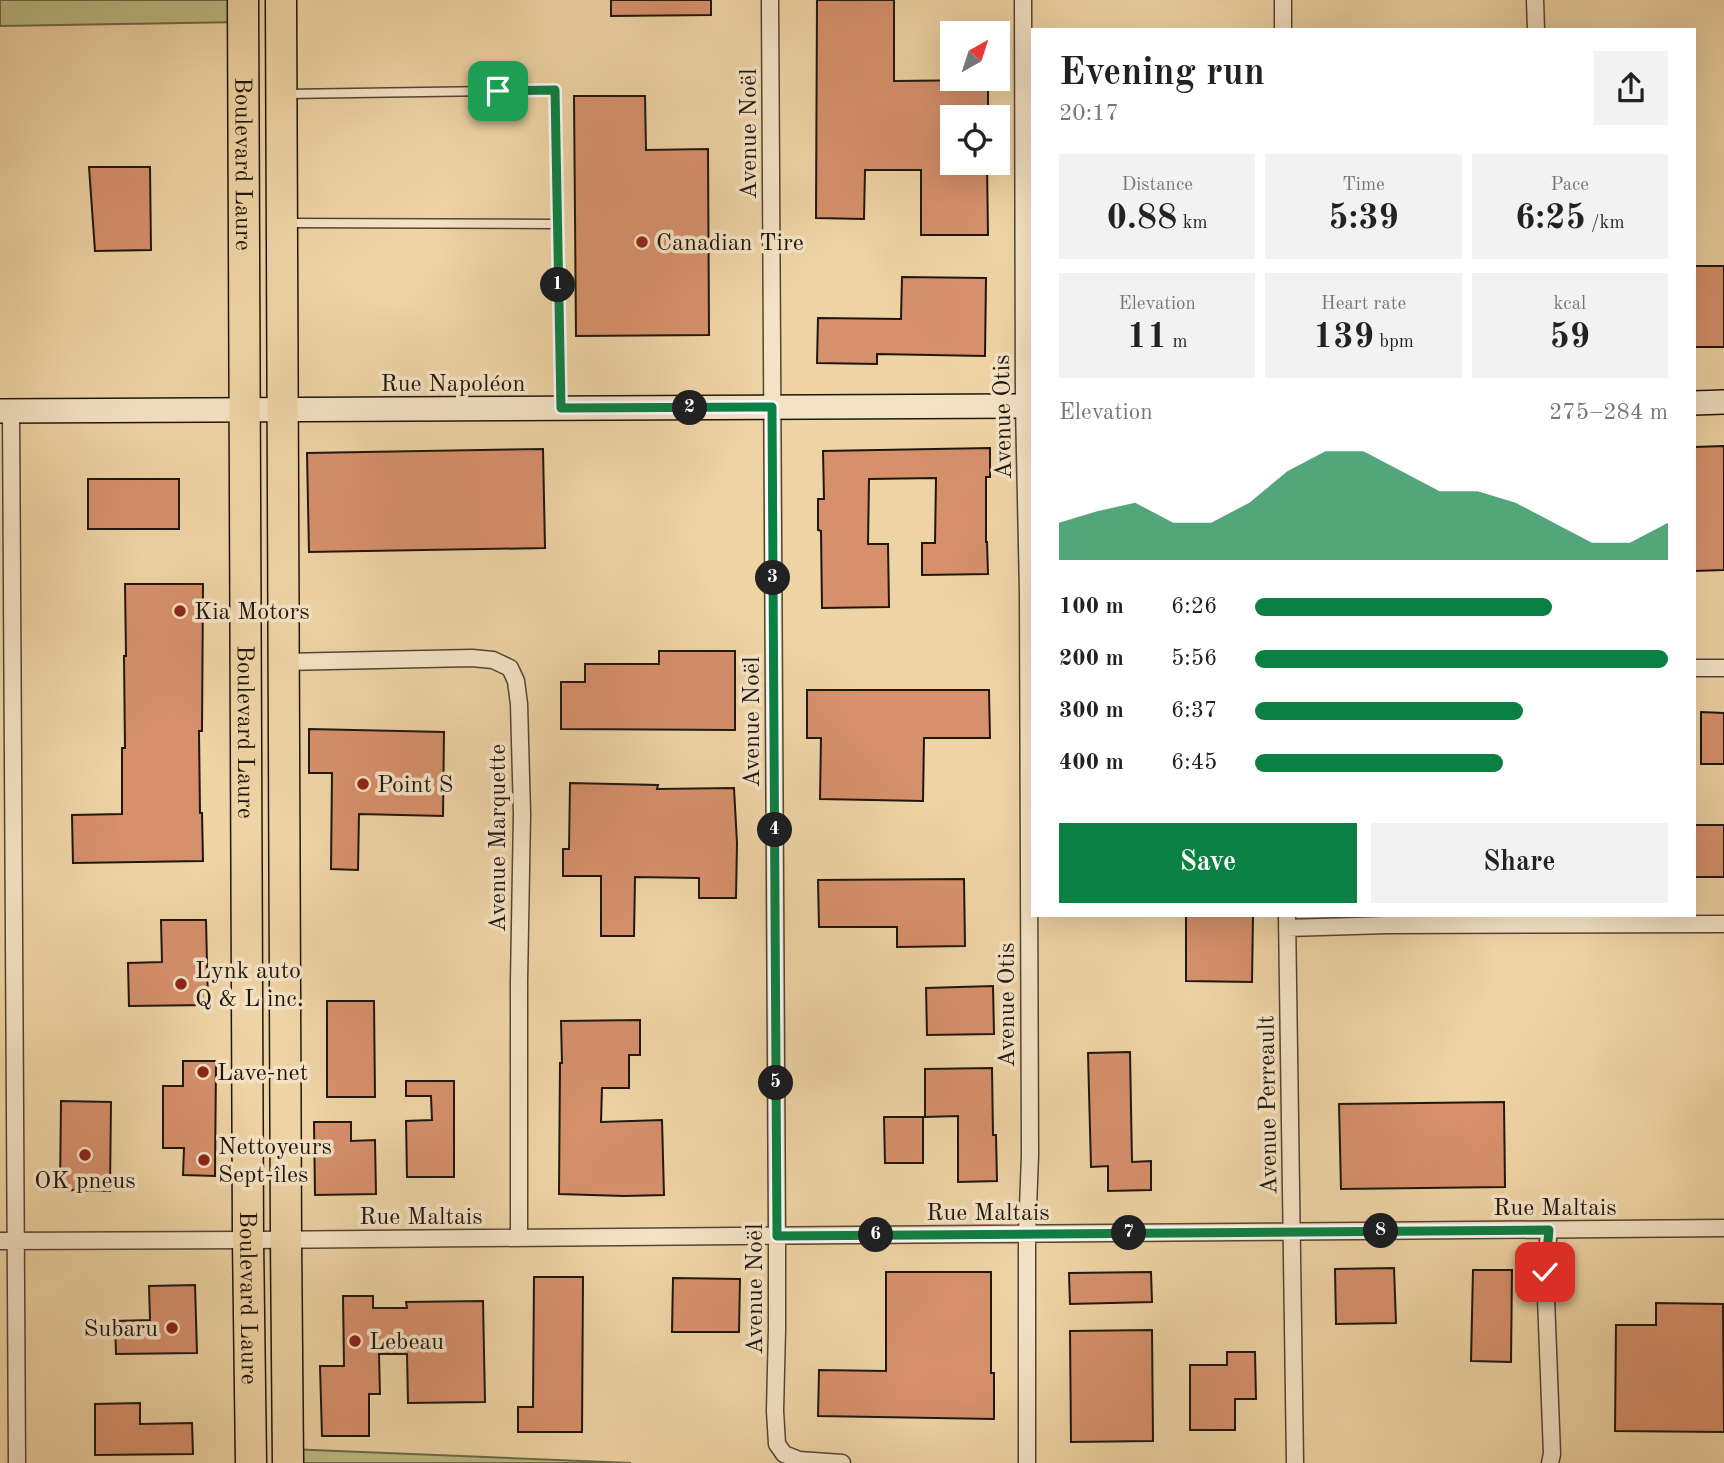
<!DOCTYPE html>
<meta charset="utf-8">
<style>
:root{--surface:#fff;--page:#f2f2f2;--text:#222;--muted:#767676;--accent:#0b8043}
body{margin:0;font-family:"Old Standard TT",serif;background:var(--page);color:var(--text);height:100vh;display:flex;flex-direction:column;font-size:26px;white-space:nowrap}
*{box-sizing:border-box;margin:0}
p{font-size:23px;color:var(--muted)}
.icon{flex:none;width:38px;height:38px;fill:none;stroke:currentColor;stroke-width:2;stroke-linecap:round;stroke-linejoin:round}
.map{position:relative;flex:1;overflow:hidden}
.details{position:absolute;left:1031px;top:28px;width:665px;height:889px;display:flex;flex-direction:column;background:var(--surface);border-radius:0px;box-shadow:0 7px 28px #0002}
.details>*{flex:none}
.needle{width:46px;rotate:39deg}
.buttons{position:absolute;left:940px;top:21px;display:grid;gap:14px}
.buttons a{display:grid;place-items:center;width:70px;height:70px;border-radius:0px;background:var(--surface);box-shadow:0 7px 28px #0002;font-size:35px}
.pin{position:absolute;display:grid;place-items:center;width:60px;height:60px;color:#fff;margin:-30px;border-radius:14px;box-shadow:0 4px 10px #0006}
.km{position:absolute;width:35px;height:35px;margin:-18px;border-radius:50%;background:#222;color:#fff;font-size:19px;line-height:35px;text-align:center}
.round{display:grid;place-items:center;flex:none;width:74px;height:74px;border-radius:0px;background:var(--page)}
.overview{display:flex;align-items:center;justify-content:space-between;height:119px;padding:0 28px}
h1{font-size:38px;font-weight:700;line-height:52px}
.figures{display:grid;grid-template-columns:repeat(3,1fr);gap:10px;height:119px;padding:7px 28px}
.figures div{display:grid;align-content:center;border-radius:0px;background:var(--page);text-align:center}
.figures b{font-size:35px;font-weight:700}
.figures small{font-size:19px;font-weight:400}
.figures p{font-size:19px}
.chart{height:196px;padding:14px 28px}
.chart p{display:flex;justify-content:space-between}
.chart svg{width:100%;height:126px;margin-top:7px;fill:var(--accent);opacity:.7}
.primary-button{display:flex;gap:14px;margin-top:auto;padding:14px 28px}
.primary-button a{flex:1;height:80px;border-radius:0px;background:var(--accent);color:#fff;font-size:28px;font-weight:700;line-height:80px;text-align:center}
.primary-button a+a{background:var(--page);color:var(--text)}
ul{padding:0 28px;list-style:none;font-size:23px}
li{display:grid;grid-template-columns:112px 84px 1fr;align-items:center;height:52px}
li i{height:18px;border-radius:9px;background:var(--accent)}
.map>svg:first-child{display:block}
</style>
<div class="map">
<svg width="1724" height="1463" viewBox="0 0 1724 1463">
<rect width="100%" height="100%" fill="#eed3a4"/>
<filter id="stains"><feTurbulence type="fractalNoise" baseFrequency=".00286" numOctaves="4"/><feColorMatrix values="0 0 0 0 .2 0 0 0 0 .09 0 0 0 0 .02 0 0 0 .5 -.17"/></filter>
<radialGradient id="worn" r=".72"><stop offset=".6" stop-color="#630" stop-opacity="0"/><stop offset="1" stop-color="#630" stop-opacity=".3"/></radialGradient>
<path fill="#bcbb83" stroke="#6e6948" stroke-width="2" d="M0 0H243V22L0 26Z
M288 1449 631 1463H288Z"/>
<path fill="#d6906c" stroke="#1f170e" stroke-width="2" d="M611 0H711V15L611 16Z
M817 0H894V81L988 80V115H952V163H987L988 235H921V170H865L864 219 816 218Z
M574 96H645L646 150 708 149 709 335 576 336Z
M89 167H150L151 250 95 251Z
M1694 266H1724V347H1694Z
M902 277 986 278 985 356 877 354V364L817 363 818 318 901 319Z
M1724 446V570L1694 571V447Z
M990 448V477H986V542H987L988 574 922 575V543H935L936 478 869 479 868 544H888L889 607 822 608 821 531 818 530V499H824L823 451Z
M543 449 545 548 309 552 307 453Z
M88 479H179V529H88Z
M125 584H203L202 731H199L200 813H202L203 861 73 863 72 815 122 814V748H125L124 656H126Z
M659 651H735V730L561 729V682H585V664H659Z
M807 690H989L990 738H924L923 801 820 799 821 738H807Z
M1701 712 1724 713V764H1701Z
M309 729 444 732 443 816 359 814 358 870 331 869 332 773H309Z
M570 783 658 785 657 789 734 788 737 843 736 898H699V878L635 877 634 936H601V876H563V849H569Z
M1694 825H1724V877H1694Z
M964 879 965 946 897 947V927H819L818 880Z
M1186 915H1253L1252 982 1186 981Z
M161 920H206L208 1005 129 1006 128 963 162 962Z
M993 986 994 1034 927 1035 926 988Z
M327 1001H374L375 1097H327Z
M640 1020V1055H629V1088H602L601 1122 662 1120 664 1195 624 1196 559 1194 560 1063H562L561 1021Z
M1130 1052 1132 1162 1151 1161V1190L1108 1191V1166L1091 1167 1088 1053Z
M183 1061H216L215 1176 183 1175 184 1148H163V1086H183Z
M992 1068 993 1135H996L997 1181 958 1182V1116L925 1117V1069Z
M406 1081H454V1177H407L406 1121 432 1120 431 1096H406Z
M61 1101 111 1102 110 1191 60 1190Z
M1504 1102 1505 1187 1341 1189 1339 1104Z
M884 1117H923V1163H885Z
M314 1122H351V1141L375 1140 376 1194 315 1195Z
M1394 1268 1396 1323 1336 1324 1335 1269Z
M1473 1270H1512L1511 1362 1471 1361Z
M886 1272H991V1373H994V1419L818 1416 819 1370 886 1371Z
M1151 1272 1152 1302 1070 1304 1069 1273Z
M534 1277H583L582 1432H518V1407H533Z
M673 1278 740 1279 739 1332H672Z
M195 1285 197 1353 116 1354 115 1321 150 1320 149 1286Z
M343 1296H373V1308H407L406 1302 483 1301 485 1402 408 1403 407 1354H379L380 1394H369V1436H322L320 1366H344Z
M1656 1303 1723 1304 1724 1432 1615 1431 1616 1325H1656Z
M1152 1330 1153 1441 1071 1442 1070 1331Z
M1227 1352H1255L1256 1399H1235V1430H1190V1365H1227Z
M140 1403V1424L192 1423 193 1454 95 1455V1404Z"/>
<g fill="none" stroke-linecap="round" stroke-linejoin="round">
<defs>
<path id="lane" d="M285 94 555 90 560 406
M287 223 557 224"/>
<path id="street" d="M770 0 777 1236V1329L775 1411 777 1444 784 1454 799 1460 842 1463
M1023 0 1024 406 1028 592 1030 1155 1027 1234V1463
M1283 0V30
M1535 0 1536 30
M11 411 17 1463
M283 662 472 658 493 660 510 668 516 681 519 704 522 814 519 981V1238
M1694 668H1724
M1287 915 1295 1463
M1287 928 1387 925 1724 924
M1549 1230 1545 1272 1552 1454 1550 1463
M0 1241 248 1240 1724 1228"/>
<path id="secondary" d="M1694 403 1724 402
M0 411 1032 406"/>
<g id="highway">
<path id="s1" d="M243 0 248 1240 251 1463"/>
<path d="M281 0 286 1240 288 1463"/>
</g>
</defs>
<use href="#lane" stroke="#534634" stroke-width="11"/>
<use href="#street" stroke="#534634" stroke-width="19"/>
<use href="#secondary" stroke="#1f170e" stroke-width="26"/>
<use href="#highway" stroke="#1f170e" stroke-width="33"/>
<use href="#lane" stroke="#f4e2c4" stroke-width="8"/>
<use href="#street" stroke="#f4e2c4" stroke-width="16"/>
<use href="#secondary" stroke="#f4e2c4" stroke-width="23"/>
<use href="#highway" stroke="#eed3a4" stroke-width="30"/>
</g>
<g fill="none" stroke-linecap="round" stroke-linejoin="round">
<defs>
<path id="route" d="M498 91 555 90 561 408 772 407 777 1236 1549 1230 1545 1272"/>
</defs>
<use href="#route" stroke="#fff" stroke-width="14"/>
<use href="#route" stroke="#0b8043" stroke-width="9"/>
</g>
<g fill="#8f2418" stroke="#f4e2c4" stroke-width="2.5">
<circle cx="642" cy="242" r="7"/>
<circle cx="180" cy="611" r="7"/>
<circle cx="363" cy="784" r="7"/>
<circle cx="181" cy="984" r="7"/>
<circle cx="203" cy="1072" r="7"/>
<circle cx="85" cy="1155" r="7"/>
<circle cx="204" cy="1160" r="7"/>
<circle cx="172" cy="1328" r="7"/>
<circle cx="355" cy="1341" r="7"/>
</g>
<g text-anchor="middle" stroke-width="7" stroke-linejoin="round" paint-order="stroke">
<g font-size="24" fill="#1f170e" stroke="#f4e2c4">
<text transform="translate(748 134) rotate(-90)" y="8">Avenue Noël</text>
<text dy="8" stroke="none"><textPath href="#s1" startOffset="164">Boulevard Laure</textPath></text>
<text x="453" y="391">Rue Napoléon</text>
<text transform="translate(1002 417) rotate(-91)" y="8">Avenue Otis</text>
<text transform="translate(751 722) rotate(-90)" y="8">Avenue Noël</text>
<text dy="8" stroke="none"><textPath href="#s1" startOffset="732">Boulevard Laure</textPath></text>
<text transform="translate(497 838) rotate(-90)" y="8">Avenue Marquette</text>
<text transform="translate(1006 1005) rotate(-90)" y="8">Avenue Otis</text>
<text transform="translate(1267 1105) rotate(-91)" y="8">Avenue Perreault</text>
<text x="1555" y="1215">Rue Maltais</text>
<text x="988" y="1220">Rue Maltais</text>
<text x="421" y="1224">Rue Maltais</text>
<text transform="translate(754 1289) rotate(-90)" y="8">Avenue Noël</text>
<text dy="8" stroke="none"><textPath href="#s1" startOffset="1298">Boulevard Laure</textPath></text>
</g>
<g font-size="24" fill="#1f170e" stroke="#f4e2c4" text-anchor="start">
<text x="656" y="250">Canadian Tire</text>
<text x="194" y="619">Kia Motors</text>
<text x="377" y="792">Point S</text>
<text x="195" y="978">Lynk auto<tspan x="195" dy="28">Q &amp; L inc.</tspan></text>
<text x="217" y="1080">Lave-net</text>
<text x="218" y="1154">Nettoyeurs<tspan x="218" dy="28">Sept-îles</tspan></text>
<text x="85" y="1188" text-anchor="middle">OK pneus</text>
<text x="158" y="1336" text-anchor="end">Subaru</text>
<text x="369" y="1349">Lebeau</text>
</g>
</g>
<rect width="100%" height="100%" filter="url(#stains)"/>
<rect width="100%" height="100%" fill="url(#worn)"/>
</svg>
<div class="buttons">
<a><svg class="needle" viewBox="-14 -14 28 28"><path d="M0-13l5 13h-10z" fill="#e53935"/><path d="M0 13l5-13h-10z" fill="#767676"/></svg></a>
<a><svg class="icon" aria-label="locate" viewBox="0 0 24 24"><circle cx="12" cy="12" r="6"/><path d="M12 2v4M12 18v4M2 12h4M18 12h4"/></svg></a>
</div>
<div class="pin" style="left:498px;top:91px;background:#1e9e55"><svg class="icon" aria-label="arrive" viewBox="0 0 24 24"><path d="M6 21V4h12l-3 4 3 4H6"/></svg></div>
<div class="pin" style="left:1545px;top:1272px;background:#d93025"><svg class="icon" aria-label="check" viewBox="0 0 24 24"><path d="M5 12l5 5 9-10"/></svg></div>
<b class="km" style="left:558px;top:285px">1</b>
<b class="km" style="left:690px;top:408px">2</b>
<b class="km" style="left:773px;top:578px">3</b>
<b class="km" style="left:775px;top:830px">4</b>
<b class="km" style="left:776px;top:1083px">5</b>
<b class="km" style="left:876px;top:1235px">6</b>
<b class="km" style="left:1129px;top:1233px">7</b>
<b class="km" style="left:1381px;top:1231px">8</b>
<section class="details">
<div class="overview"><div><h1>Evening run</h1><p>20:17</p></div><a class="round"><svg class="icon" aria-label="share" viewBox="0 0 24 24"><path d="M12 15V3M7 8l5-5 5 5M5 13v7h14v-7"/></svg></a></div>
<div class="figures">
<div><p>Distance</p><b>0.88<small> km</small></b></div>
<div><p>Time</p><b>5:39</b></div>
<div><p>Pace</p><b>6:25<small> /km</small></b></div>
</div>
<div class="figures">
<div><p>Elevation</p><b>11<small> m</small></b></div>
<div><p>Heart rate</p><b>139<small> bpm</small></b></div>
<div><p>kcal</p><b>59</b></div>
</div>
<div class="chart"><p><span>Elevation</span>275–284 m</p>
<svg viewBox="0 0 160 44" preserveAspectRatio="none"><path d="M0 44V31L10 27L20 24L30 31L40 31L50 24L60 13L70 6L80 6L90 13L100 20L110 20L120 24L130 31L140 38L150 38L160 31V44z"/></svg>
</div>
<ul>
<li><b>100 m</b>6:26<i style="width:72%"></i></li>
<li><b>200 m</b>5:56<i style="width:100%"></i></li>
<li><b>300 m</b>6:37<i style="width:65%"></i></li>
<li><b>400 m</b>6:45<i style="width:60%"></i></li>
</ul>
<div class="primary-button"><a>Save</a><a>Share</a></div>
</section>
</div>
